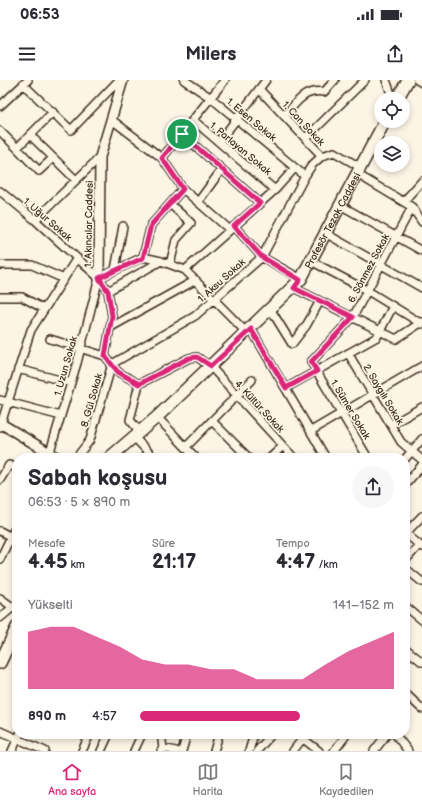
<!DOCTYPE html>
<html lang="tr">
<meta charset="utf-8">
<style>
:root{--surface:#fff;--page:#f7f7f7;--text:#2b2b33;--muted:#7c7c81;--line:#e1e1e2;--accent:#db2777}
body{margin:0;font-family:"Balsamiq Sans",sans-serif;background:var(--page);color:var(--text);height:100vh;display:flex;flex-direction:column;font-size:15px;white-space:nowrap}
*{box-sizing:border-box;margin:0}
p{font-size:13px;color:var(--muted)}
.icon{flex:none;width:22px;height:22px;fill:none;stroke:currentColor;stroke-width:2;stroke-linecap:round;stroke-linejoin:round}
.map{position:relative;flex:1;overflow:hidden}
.sheet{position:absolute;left:12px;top:373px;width:398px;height:286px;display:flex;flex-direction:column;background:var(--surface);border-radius:16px;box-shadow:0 2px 6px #0003}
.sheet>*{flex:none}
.controls{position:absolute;left:374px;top:12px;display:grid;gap:8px}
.controls a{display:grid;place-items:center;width:36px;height:36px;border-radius:50%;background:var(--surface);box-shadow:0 2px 6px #0003;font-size:20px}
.pin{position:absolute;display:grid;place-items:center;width:34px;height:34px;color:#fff;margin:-17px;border:2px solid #fff;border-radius:50%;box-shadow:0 1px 4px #0007}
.round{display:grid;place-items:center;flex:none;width:42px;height:42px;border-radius:21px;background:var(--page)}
.overview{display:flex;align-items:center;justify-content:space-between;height:68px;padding:0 16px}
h1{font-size:22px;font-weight:800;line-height:30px}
.metrics{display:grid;grid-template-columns:repeat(3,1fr);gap:6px;height:68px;padding:4px 16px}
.metrics div{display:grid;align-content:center}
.metrics b{font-size:20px;font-weight:800}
.metrics small{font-size:11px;font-weight:400}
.metrics p{font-size:11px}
.chart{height:112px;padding:8px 16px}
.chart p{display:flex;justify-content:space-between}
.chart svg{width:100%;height:72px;margin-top:4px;fill:var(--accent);opacity:.7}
ul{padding:0 16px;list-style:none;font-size:13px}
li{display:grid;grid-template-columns:64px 48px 1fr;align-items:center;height:30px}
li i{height:10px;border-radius:5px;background:var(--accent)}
.status{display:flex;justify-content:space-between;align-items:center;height:28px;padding:0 20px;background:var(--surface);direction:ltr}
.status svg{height:11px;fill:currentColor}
header{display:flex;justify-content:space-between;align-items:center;height:52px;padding:0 16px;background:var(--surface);font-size:18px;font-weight:800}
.menu{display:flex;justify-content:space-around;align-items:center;height:56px;border-top:1px solid var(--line);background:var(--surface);font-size:11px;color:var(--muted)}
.menu a{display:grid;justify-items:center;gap:2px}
.menu .on{color:var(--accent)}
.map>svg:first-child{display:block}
</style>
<div class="status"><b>06:53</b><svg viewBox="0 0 49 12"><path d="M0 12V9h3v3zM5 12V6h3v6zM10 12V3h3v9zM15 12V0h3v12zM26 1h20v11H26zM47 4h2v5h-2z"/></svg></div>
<header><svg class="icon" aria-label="menu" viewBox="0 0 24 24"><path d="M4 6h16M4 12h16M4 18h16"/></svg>Milers<svg class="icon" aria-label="share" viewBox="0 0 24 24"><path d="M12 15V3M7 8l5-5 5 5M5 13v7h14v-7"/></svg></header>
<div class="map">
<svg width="422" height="671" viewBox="0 0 422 671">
<rect width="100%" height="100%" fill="#fcf5e5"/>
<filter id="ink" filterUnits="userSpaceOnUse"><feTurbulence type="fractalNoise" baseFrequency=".025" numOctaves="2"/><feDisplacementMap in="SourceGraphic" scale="8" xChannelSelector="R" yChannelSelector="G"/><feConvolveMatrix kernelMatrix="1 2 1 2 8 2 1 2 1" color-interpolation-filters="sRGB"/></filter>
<g filter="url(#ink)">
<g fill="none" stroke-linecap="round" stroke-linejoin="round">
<defs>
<path id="minor" d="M184 0 211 18 305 96
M386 0 393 19
M417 0 422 3
M23 4 71 50 119 0
M259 9 322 76 334 72 360 87
M0 26 28 0
M284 36C298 22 303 9 324 12L335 0
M112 40 162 78 183 109 230 150
M193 40 275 110
M0 51 17 68 53 32
M182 54 260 123
M30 55 76 100
M306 58 365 0
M219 62 266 0
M17 68 39 91 53 78
M162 78 225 0
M357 94 412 127 422 142
M0 111 35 140 99 198 108 211 112 236 105 276 118 292 139 304 130 340 140 352
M404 121 422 101
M198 122 222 89
M170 124 191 143 176 160 170 184
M340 125 422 171
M35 140 100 77
M234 146 262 177 301 199
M325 153 422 208
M143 177 151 145 183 109
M311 181 368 211 422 244
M0 185H32L64 199
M115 190 123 146
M185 190 275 110 295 88
M99 198 143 177 161 181 185 190 247 253
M294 208 396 259 422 242
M108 211 161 181
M0 217H22L44 229
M271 230 292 264 306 246 320 221
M111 247 196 200
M251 249 326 378
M50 259 105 276
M348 273 401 362 422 380
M112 284 195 236 262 177 305 96 312 85 322 76
M18 289 71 303
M139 304 189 278 197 277 211 287 294 378
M286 308 377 257 393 226
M0 320 61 336
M157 337 196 378
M212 341 249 378
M391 345 422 327
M0 347 31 250 77 178
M311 351 422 286
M134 357 154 378
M186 367 252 300
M48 378 77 283 99 198
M76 378 90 360 112 284
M270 378 283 366
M368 378 311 282 353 237 412 127
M405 379 422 359
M0 400 9 385 17 388
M405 405 422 385
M0 451 17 460
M405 453 422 467
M405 454 422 436
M0 479 17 444
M405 481 419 465
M405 488 422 502
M0 518 17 530
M405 526 422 540
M0 538 12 528
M405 568 422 582
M405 579 410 572
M405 613 422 629
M0 651 45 671
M161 654 163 668
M297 654 319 671
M395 654 408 671
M12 671 20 654
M82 671 90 654
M101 671 109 654
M134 671 142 654
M161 671 163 668 176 671
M182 671 187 654
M214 671 219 654
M249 671 254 654
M257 671 272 654
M293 671 306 654
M334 671 347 654
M374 671 387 654"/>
<path id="tertiary" d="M99 198 100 77 123 0
M0 343 58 378"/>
<g id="primary">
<path d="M397 19 408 0"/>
<path id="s1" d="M109 378 157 337 301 199 385 41"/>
<path d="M0 583 17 547"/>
</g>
</defs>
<use href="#minor" stroke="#3b2a1e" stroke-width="10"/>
<use href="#tertiary" stroke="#3b2a1e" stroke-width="12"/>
<use href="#primary" stroke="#3b2a1e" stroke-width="14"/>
<use href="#minor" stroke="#fcf5e5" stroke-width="7"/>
<use href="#tertiary" stroke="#fcf5e5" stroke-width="9"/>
<use href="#primary" stroke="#fcf5e5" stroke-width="11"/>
</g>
</g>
<g fill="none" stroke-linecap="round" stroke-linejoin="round" filter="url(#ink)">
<defs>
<path id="route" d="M182 54 260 123 234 146 262 177 300 200 294 208 353 237 311 282 317 291 286 308 251 249 211 286 197 277 189 278 139 304 118 292 105 276 112 236 108 211 99 198 143 178 151 145 183 109 162 78Z"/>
</defs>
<use href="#route" stroke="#fff" stroke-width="8"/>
<use href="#route" stroke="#db2777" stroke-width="5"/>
</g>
<g text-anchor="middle" stroke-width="3.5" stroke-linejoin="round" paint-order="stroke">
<g font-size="10" fill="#3b2a1e" stroke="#fcf5e5">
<text transform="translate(252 39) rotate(40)" y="4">1. Esen Sokak</text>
<text transform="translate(304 43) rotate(47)" y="4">1. Can Sokak</text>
<text transform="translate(241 68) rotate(40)" y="4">1. Parlayan Sokak</text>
<text transform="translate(48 139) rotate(41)" y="4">1. Uğur Sokak</text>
<text dy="4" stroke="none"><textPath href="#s1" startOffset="329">Profesör Tezok Caddesi</textPath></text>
<text transform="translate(88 144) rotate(-89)" y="4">1. Akıncılar Caddesi</text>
<text transform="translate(368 188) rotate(-62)" y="4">6. Sönmez Sokak</text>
<text transform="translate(221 200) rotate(-42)" y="4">1. Aksu Sokak</text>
<text transform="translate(65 286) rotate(-74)" y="4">1. Uzun Sokak</text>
<text transform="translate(384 314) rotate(59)" y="4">2. Saygılı Sokak</text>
<text transform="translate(91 320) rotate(-74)" y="4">8. Gül Sokak</text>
<text transform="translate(260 326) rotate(47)" y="4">4. Kültür Sokak</text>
<text transform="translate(351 329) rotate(59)" y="4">1. Sümer Sokak</text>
</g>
</g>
</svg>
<div class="controls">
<a><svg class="icon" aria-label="locate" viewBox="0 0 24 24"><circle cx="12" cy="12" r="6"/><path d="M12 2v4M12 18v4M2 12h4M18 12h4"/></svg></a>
<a><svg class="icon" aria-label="layers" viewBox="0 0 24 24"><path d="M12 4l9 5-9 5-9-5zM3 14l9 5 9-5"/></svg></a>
</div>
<div class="pin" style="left:182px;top:54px;background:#1e9e55"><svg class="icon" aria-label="arrive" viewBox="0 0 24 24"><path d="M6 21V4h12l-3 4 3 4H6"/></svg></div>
<section class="sheet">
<div class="overview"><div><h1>Sabah koşusu</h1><p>06:53 · 5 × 890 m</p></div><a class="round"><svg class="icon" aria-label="share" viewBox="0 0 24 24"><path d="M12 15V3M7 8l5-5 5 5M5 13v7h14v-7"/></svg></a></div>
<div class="metrics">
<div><p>Mesafe</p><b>4.45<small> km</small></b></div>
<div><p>Süre</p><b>21:17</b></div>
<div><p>Tempo</p><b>4:47<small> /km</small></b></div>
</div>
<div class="chart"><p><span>Yükselti</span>141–152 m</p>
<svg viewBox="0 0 160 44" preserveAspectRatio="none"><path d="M0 44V9L10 6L20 6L30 12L40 18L50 26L60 29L70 29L80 32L90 32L100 38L110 38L120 38L130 29L140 21L150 15L160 9V44z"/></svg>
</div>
<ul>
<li><b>890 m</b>4:57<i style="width:63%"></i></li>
</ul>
</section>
</div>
<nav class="menu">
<a class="on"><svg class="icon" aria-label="home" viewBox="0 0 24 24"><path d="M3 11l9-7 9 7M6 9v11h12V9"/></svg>Ana sayfa</a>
<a><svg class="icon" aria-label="map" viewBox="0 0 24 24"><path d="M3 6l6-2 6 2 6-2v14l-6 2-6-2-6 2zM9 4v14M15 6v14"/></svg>Harita</a>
<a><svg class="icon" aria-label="saved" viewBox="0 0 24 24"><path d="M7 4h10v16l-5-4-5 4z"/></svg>Kaydedilen</a>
</nav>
